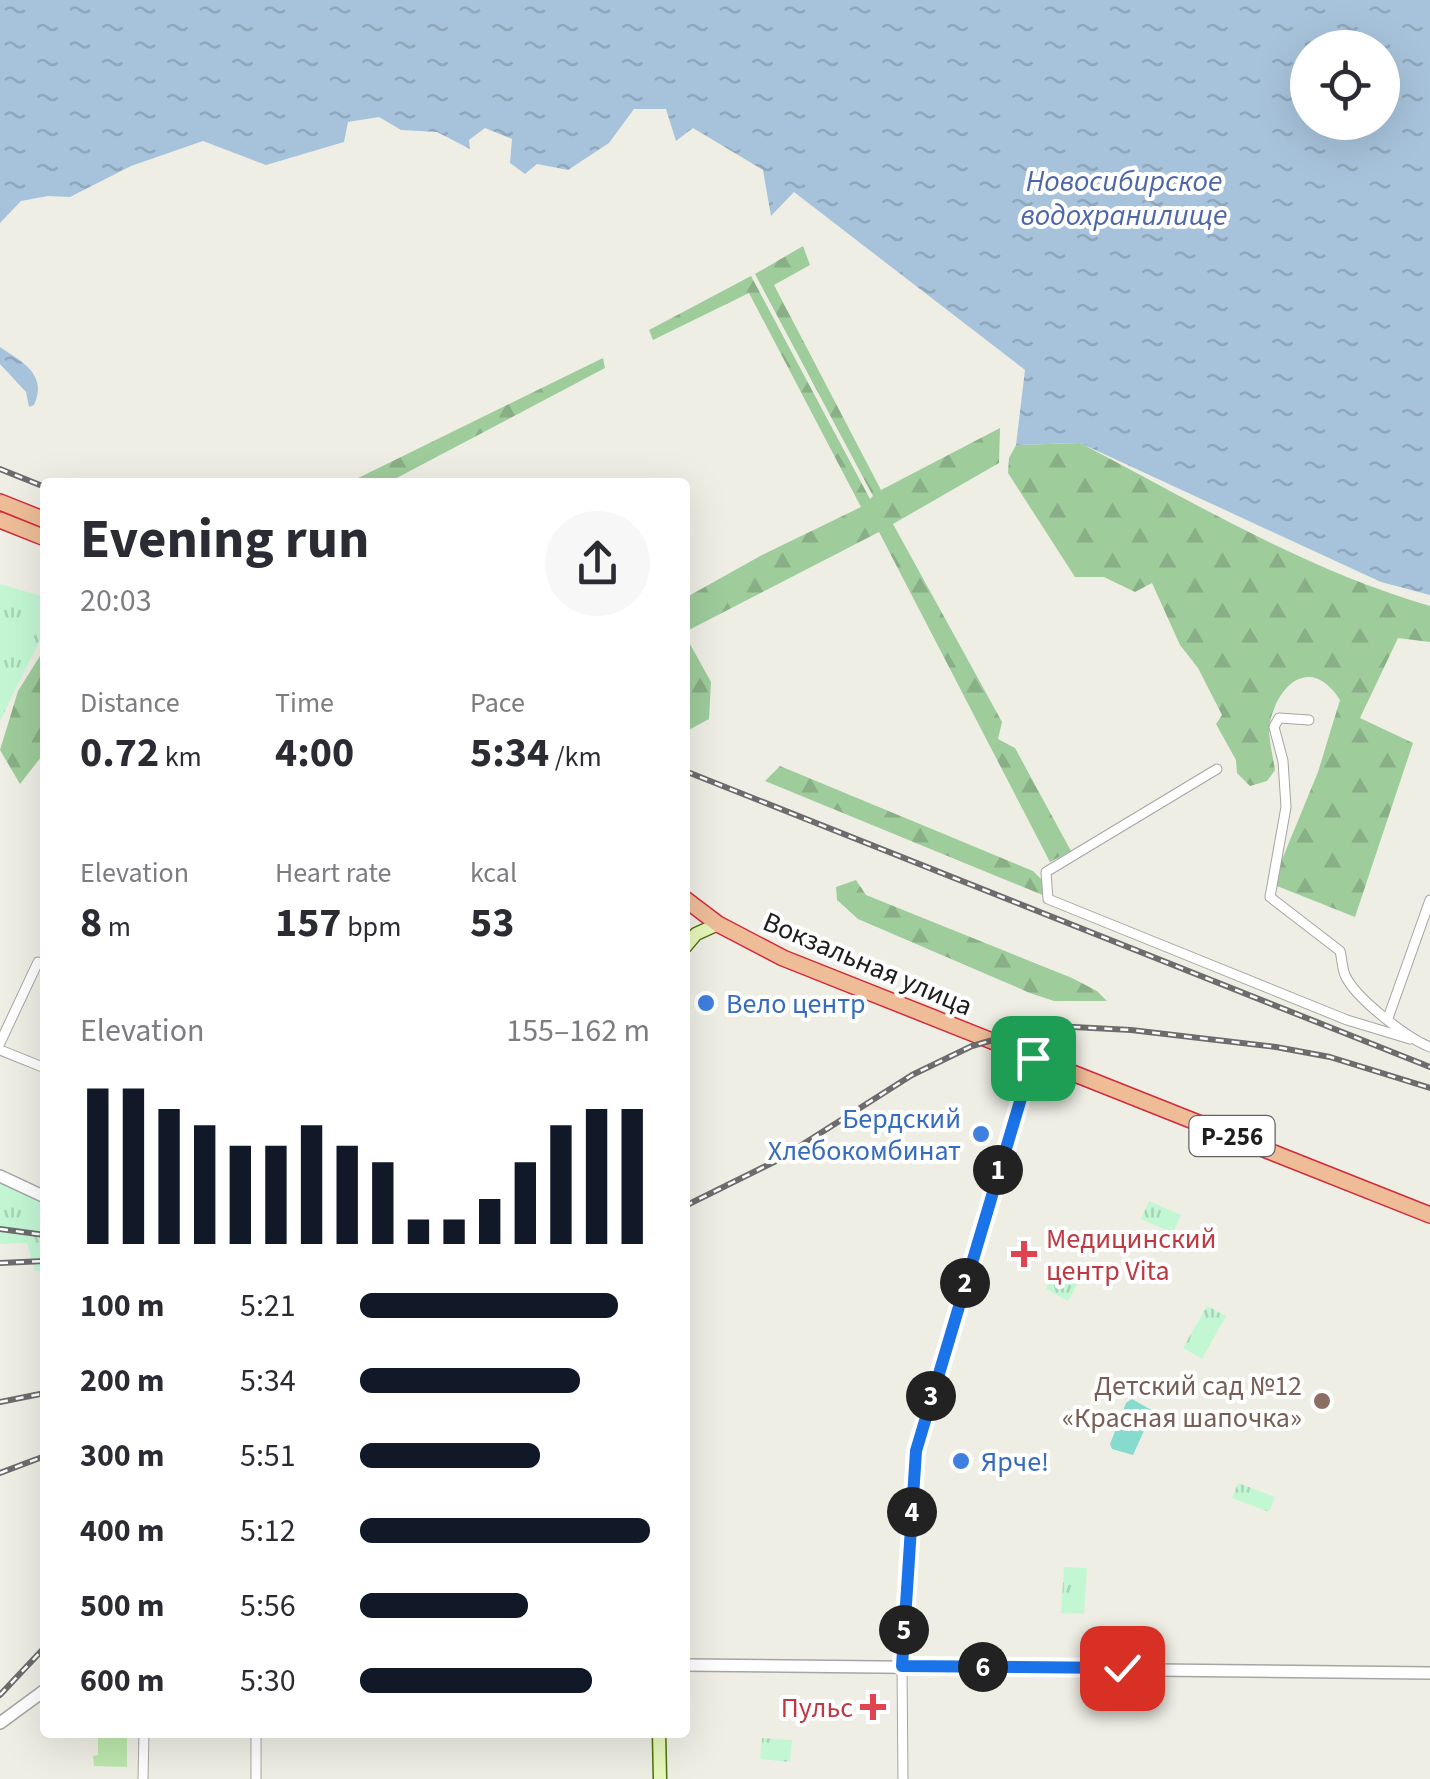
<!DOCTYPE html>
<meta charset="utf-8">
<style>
:root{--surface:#fff;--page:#f7f7f7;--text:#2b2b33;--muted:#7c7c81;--accent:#111827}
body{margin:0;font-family:"Source Sans 3",sans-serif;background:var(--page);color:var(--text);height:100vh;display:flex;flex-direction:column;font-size:38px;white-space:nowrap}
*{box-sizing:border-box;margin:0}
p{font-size:32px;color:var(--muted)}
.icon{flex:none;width:55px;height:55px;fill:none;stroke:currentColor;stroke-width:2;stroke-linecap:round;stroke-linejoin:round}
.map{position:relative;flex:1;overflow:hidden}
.drawer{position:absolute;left:40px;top:478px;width:650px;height:1260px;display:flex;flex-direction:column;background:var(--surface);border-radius:10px;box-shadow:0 10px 40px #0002}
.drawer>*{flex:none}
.fabs{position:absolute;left:1290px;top:30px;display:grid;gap:20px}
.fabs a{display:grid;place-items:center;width:110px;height:110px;border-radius:50%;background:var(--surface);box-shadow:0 10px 40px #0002;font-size:50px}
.pin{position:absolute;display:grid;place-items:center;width:85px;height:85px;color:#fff;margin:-42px;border-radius:20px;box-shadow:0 5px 15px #0006}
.km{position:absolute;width:50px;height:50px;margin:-25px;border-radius:50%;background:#222;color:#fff;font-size:28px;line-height:50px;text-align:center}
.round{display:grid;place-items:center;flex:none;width:105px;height:105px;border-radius:52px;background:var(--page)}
.overview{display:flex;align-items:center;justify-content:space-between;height:170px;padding:0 40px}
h1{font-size:55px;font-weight:700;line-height:75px}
.figures{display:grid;grid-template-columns:repeat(3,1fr);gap:15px;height:170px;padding:10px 40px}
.figures div{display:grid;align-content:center}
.figures b{font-size:42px;font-weight:700}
.figures small{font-size:28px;font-weight:400}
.figures p{font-size:28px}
.chart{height:280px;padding:20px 40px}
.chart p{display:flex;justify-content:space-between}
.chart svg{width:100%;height:180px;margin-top:10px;stroke:var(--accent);stroke-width:6}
ul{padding:0 40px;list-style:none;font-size:32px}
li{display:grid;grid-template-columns:160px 120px 1fr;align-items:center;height:75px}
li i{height:25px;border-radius:12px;background:var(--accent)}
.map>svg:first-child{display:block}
</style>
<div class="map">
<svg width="1430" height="1779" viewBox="0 0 1430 1779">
<defs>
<pattern id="forest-firs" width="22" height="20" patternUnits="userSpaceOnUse" patternTransform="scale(2.5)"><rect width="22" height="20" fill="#9ecc9b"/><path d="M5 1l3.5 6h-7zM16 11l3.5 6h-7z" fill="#88af85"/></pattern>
<pattern id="park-tufts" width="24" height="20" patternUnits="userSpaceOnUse" patternTransform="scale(2.5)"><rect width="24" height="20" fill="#c3f7d4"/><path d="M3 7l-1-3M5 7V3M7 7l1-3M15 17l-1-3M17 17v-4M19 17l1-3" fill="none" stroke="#a7d3b6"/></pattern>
<pattern id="water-ripples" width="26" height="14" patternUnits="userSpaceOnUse" patternTransform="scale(2.5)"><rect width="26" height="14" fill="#a7c3db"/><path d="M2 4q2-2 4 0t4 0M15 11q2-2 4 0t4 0" fill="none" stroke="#8fa7bc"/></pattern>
</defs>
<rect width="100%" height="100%" fill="#efeee5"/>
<path fill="#bce7ad" d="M127 1733V1767L94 1766 93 1756 98 1755V1734Z"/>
<path fill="url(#forest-firs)" d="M803 246 810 265 774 285 881 490 1000 428 999 463 893 524 1002 722 998 739 1015 748 1071 851 1050 862 879 532 685 632V598L762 555 861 507 749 293 653 340 649 330 751 276 870 499 873 496 755 274Z
M603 358 605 368 389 482H350Z
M1080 443C1193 502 1306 570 1430 606V642L1398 638 1360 718 1413 743 1355 917 1272 884 1318 772 1340 700C1312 656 1279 682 1270 722 1267 735 1273 756 1275 770L1267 781 1250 786 1237 773 1236 760 1216 724 1222 715 1198 668 1180 645 1152 583 1135 592 1104 577H1075L1008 473 1009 458 1016 445Z
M685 635 711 682 709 719 685 732Z
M45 648V752L20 784 0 750 18 691Z
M780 766 1033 871 1049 887 1045 896 765 781Z
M856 880 866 895 1072 978 1097 991 1107 1001H1054L1030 993 858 919 837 900 836 887Z"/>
<path fill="url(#park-tufts)" d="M0 584 45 597V630L0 721Z
M0 1181 45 1201V1271H35L27 1243 0 1244Z
M1149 1201 1181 1215 1173 1233 1141 1219Z
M1060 1264 1082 1276 1068 1301 1046 1289Z
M1207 1306 1226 1316 1202 1359 1183 1348Z
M1238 1483 1275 1497 1269 1512 1232 1498Z
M1064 1567 1087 1568 1084 1614 1061 1613Z
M762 1738 792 1740 790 1762 760 1759Z"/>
<path fill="#86dbce" d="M1132 1399 1153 1411 1133 1455 1112 1449 1110 1444 1126 1403Z"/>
<path fill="url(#water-ripples)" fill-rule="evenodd" d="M0 0H1430V595L1381 582 1080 443 1016 445 1025 370 794 192 771 216 763 170 693 128 676 141 666 109H634L609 143 568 170 537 164 525 174 510 163 512 139 485 128 469 140 470 149 437 132 401 130 379 117 348 122 344 142 266 165 203 141 131 166 70 197 48 196 21 201 0 223ZM1308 48H1382V122H1308Z
M0 347C22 362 48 374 34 405L29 407 26 392 0 364Z"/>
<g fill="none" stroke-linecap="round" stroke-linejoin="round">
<defs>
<path id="minor" d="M1309 720 1279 718 1274 727 1283 761 1286 807 1270 897 1340 951C1342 958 1342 968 1345 975 1355 998 1407 1038 1430 1047
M1217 769 1046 872 1048 899 1347 1020 1410 1039
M1388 1018 1430 900
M0 1043 38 962
M0 1050 45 1068
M256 1732V1779
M143 1779 144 1732
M903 1779 902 1666 915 1451 1033 1058"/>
<path id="tertiary" d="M0 1176 45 1197
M685 1665 1430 1673
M0 1723 45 1690"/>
<path id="secondary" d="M685 947 696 934 718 924
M659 1732 660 1779"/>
<path id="trunk" d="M0 502 45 520
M0 520 45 538
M685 899 718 924 783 958 1430 1215"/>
</defs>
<use href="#minor" stroke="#a5a5a5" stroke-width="11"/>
<use href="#tertiary" stroke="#a5a5a5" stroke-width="14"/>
<use href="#secondary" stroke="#4e7109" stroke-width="15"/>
<use href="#trunk" stroke="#d32b3e" stroke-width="18"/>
<use href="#minor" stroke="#fff" stroke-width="9"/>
<use href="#tertiary" stroke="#fff" stroke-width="11"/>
<use href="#secondary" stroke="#e6f7bb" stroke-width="12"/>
<use href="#trunk" stroke="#eebd98" stroke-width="15"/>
<defs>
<path id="rail" d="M0 469 45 487
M685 771 1430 1067
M685 1206 778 1160 912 1075 972 1046 1028 1030 1054 1026 1131 1030 1276 1047 1330 1057 1430 1088
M0 1229 45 1235
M0 1263 45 1261
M0 1402 45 1393
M0 1473 45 1456
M0 1695 45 1647"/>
</defs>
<use href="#rail" stroke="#6c6c6c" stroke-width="6"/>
<use href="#rail" stroke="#fff" stroke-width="2.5" stroke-dasharray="8" stroke-linecap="butt"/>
</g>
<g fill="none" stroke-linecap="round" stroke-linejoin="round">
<defs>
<path id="route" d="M1033 1058 916 1451 902 1666 1122 1668"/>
</defs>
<use href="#route" stroke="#fff" stroke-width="20"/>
<use href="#route" stroke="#1a73e8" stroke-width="12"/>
</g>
<g fill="#3f7fe0" stroke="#fff" stroke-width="4">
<circle cx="706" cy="1003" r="10"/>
<circle cx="981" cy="1134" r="10"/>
<circle cx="961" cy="1461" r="10"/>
</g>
<g fill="#e0444e" stroke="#fff" stroke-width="4">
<path d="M1019 1239h10v10h10v10h-10v10h-10v-10h-10v-10h10z"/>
<path d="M868 1692h10v10h10v10h-10v10h-10v-10h-10v-10h10z"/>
</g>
<circle fill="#8d6e63" stroke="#fff" stroke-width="4" cx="1322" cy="1401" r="10"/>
<g text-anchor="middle" stroke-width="8" stroke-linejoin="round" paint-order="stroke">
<rect fill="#fff" stroke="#626262" stroke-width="2.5" x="1189.5" y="1116" width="85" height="40" rx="8"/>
<g font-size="25" font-weight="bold" fill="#1e1e1e">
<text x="1232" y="1145">Р-256</text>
</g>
<g font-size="28" fill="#1e1e1e" stroke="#fff">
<text transform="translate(868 963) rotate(23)" y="10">Вокзальная улица</text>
</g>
<g font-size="28" fill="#366cbe" stroke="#fff" text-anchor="start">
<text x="726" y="1013">Вело центр</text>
<text x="961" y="1128" text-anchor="end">Бердский<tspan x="961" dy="32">Хлебокомбинат</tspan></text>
<text x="981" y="1471">Ярче!</text>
</g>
<g font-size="28" fill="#be3a42" stroke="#fff" text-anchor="start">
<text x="1046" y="1248">Медицинский<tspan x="1046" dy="32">центр Vita</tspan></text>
<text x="853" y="1717" text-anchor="end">Пульс</text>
</g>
<g font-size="28" fill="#785e54" stroke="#fff" text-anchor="end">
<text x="1302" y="1395">Детский сад №12<tspan x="1302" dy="32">«Красная шапочка»</tspan></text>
</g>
<g font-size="30" font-style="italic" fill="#4e67aa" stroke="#fff">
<text x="1124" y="191">Новосибирское<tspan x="1124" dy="34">водохранилище</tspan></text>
</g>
</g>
</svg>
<div class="fabs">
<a><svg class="icon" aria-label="locate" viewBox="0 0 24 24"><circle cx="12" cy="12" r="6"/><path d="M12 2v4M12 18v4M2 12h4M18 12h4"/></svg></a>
</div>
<div class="pin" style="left:1033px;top:1058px;background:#1e9e55"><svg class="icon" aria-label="arrive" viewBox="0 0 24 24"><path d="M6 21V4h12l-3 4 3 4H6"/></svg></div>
<div class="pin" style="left:1122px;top:1668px;background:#d93025"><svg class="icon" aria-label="check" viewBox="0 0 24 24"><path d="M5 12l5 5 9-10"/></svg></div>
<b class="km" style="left:998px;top:1170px">1</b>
<b class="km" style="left:965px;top:1283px">2</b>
<b class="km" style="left:931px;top:1396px">3</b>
<b class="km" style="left:912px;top:1512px">4</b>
<b class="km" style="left:904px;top:1630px">5</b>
<b class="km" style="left:983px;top:1667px">6</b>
<section class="drawer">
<div class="overview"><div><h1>Evening run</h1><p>20:03</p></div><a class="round"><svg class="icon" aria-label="share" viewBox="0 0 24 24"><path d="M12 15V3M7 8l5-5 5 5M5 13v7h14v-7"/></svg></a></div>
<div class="figures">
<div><p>Distance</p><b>0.72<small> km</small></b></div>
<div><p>Time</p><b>4:00</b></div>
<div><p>Pace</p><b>5:34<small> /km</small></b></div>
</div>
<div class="figures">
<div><p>Elevation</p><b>8<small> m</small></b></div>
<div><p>Heart rate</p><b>157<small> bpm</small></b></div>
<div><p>kcal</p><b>53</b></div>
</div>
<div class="chart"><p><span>Elevation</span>155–162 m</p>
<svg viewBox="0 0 160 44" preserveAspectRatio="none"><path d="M5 44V6M15 44V6M25 44V11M35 44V15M45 44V20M55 44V20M65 44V15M75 44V20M85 44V24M95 44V38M105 44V38M115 44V33M125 44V24M135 44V15M145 44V11M155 44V11"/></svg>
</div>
<ul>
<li><b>100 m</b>5:21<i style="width:89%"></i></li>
<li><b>200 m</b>5:34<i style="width:76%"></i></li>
<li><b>300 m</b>5:51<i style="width:62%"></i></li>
<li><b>400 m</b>5:12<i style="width:100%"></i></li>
<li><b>500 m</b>5:56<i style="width:58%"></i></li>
<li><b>600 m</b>5:30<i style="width:80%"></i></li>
</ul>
</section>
</div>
